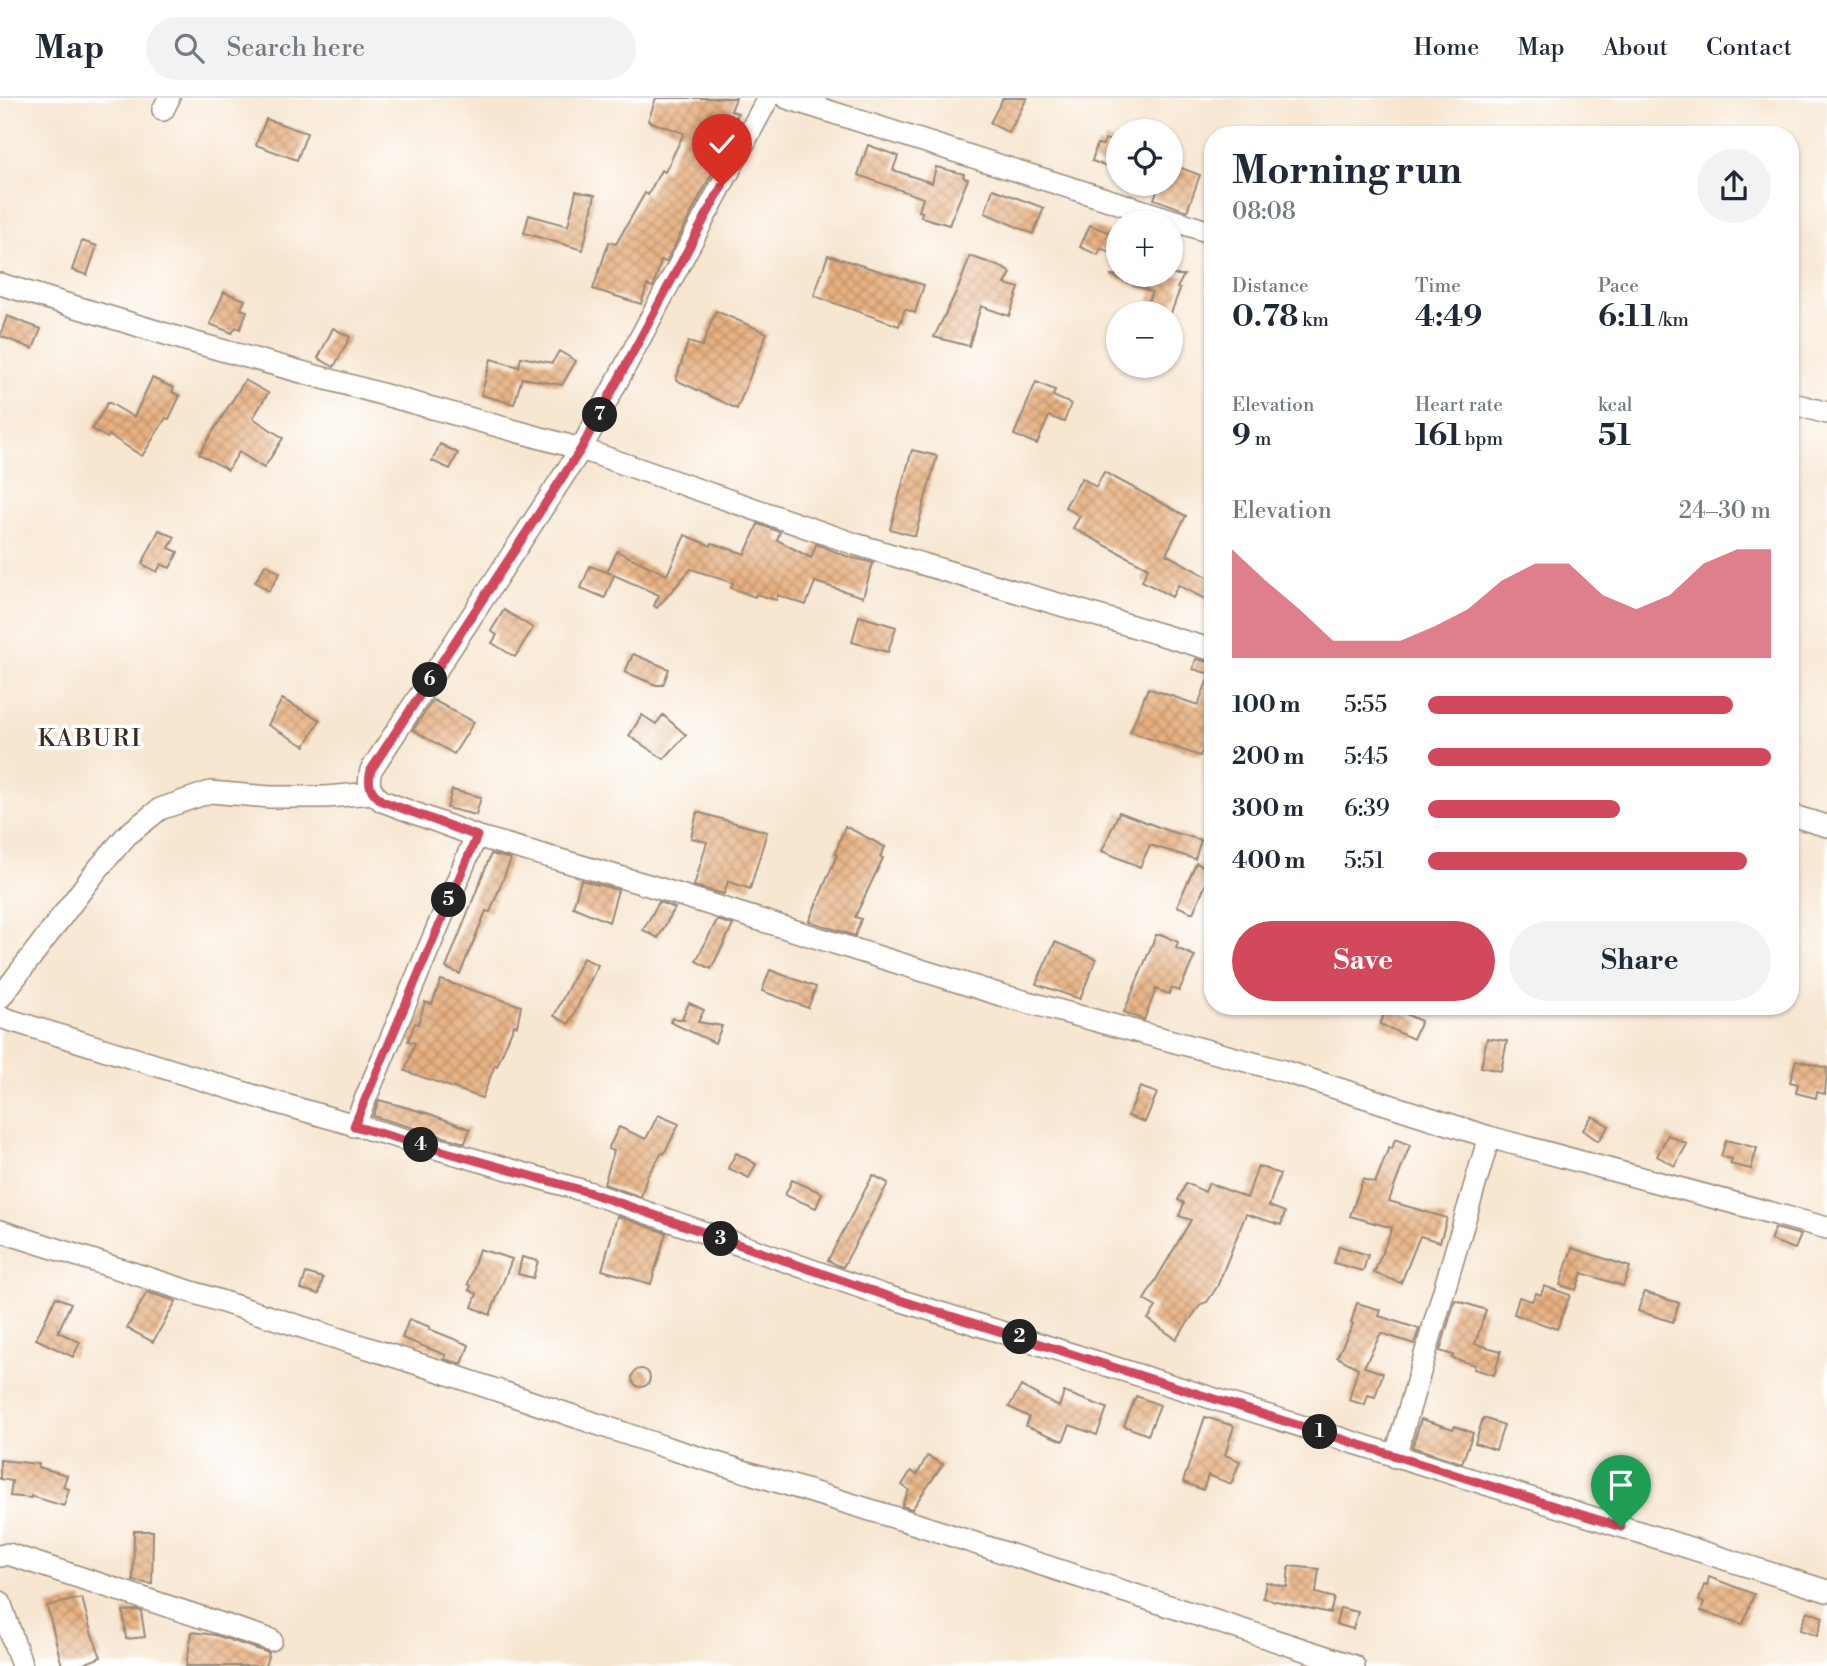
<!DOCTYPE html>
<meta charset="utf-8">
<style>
:root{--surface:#fff;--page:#f2f2f3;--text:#1f2937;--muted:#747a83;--line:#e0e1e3;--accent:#d1495b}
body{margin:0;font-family:"Libre Bodoni",serif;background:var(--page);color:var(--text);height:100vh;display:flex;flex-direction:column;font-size:26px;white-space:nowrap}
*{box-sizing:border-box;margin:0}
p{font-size:23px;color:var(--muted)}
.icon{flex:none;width:38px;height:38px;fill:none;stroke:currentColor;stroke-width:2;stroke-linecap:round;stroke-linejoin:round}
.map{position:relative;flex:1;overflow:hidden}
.sheet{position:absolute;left:1204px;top:28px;width:595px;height:889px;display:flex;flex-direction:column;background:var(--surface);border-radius:28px;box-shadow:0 2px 5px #0004}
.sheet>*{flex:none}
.fabs{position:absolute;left:1106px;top:21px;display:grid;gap:14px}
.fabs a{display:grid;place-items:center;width:77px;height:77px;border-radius:50%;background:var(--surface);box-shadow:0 2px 5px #0004;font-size:35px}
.pin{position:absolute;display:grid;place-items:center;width:60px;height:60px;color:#fff;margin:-72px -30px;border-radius:50% 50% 50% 0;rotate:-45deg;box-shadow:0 0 7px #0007}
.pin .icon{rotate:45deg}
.km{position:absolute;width:35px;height:35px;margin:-18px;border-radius:50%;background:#222;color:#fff;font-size:19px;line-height:35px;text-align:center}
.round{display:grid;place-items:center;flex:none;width:74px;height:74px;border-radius:37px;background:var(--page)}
.head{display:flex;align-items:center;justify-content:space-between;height:119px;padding:0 28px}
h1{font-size:38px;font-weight:800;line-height:52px}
.figures{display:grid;grid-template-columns:repeat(3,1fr);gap:10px;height:119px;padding:7px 28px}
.figures div{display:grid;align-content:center}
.figures b{font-size:30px;font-weight:800}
.figures small{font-size:19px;font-weight:400}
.figures p{font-size:19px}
.chart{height:196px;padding:14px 28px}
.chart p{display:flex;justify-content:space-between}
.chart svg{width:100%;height:126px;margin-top:7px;fill:var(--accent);opacity:.7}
.action{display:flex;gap:14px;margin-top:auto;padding:14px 28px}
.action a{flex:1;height:80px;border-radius:42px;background:var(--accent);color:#fff;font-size:28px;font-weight:800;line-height:80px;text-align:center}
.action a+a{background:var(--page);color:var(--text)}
ul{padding:0 28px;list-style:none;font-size:23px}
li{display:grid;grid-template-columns:112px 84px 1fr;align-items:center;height:52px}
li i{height:18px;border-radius:9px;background:var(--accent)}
header{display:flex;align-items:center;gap:42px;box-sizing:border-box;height:98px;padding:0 35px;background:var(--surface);border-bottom:2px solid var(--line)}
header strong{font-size:33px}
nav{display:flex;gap:38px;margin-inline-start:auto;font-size:24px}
.search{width:490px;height:63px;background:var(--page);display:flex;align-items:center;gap:18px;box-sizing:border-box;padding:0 24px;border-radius:38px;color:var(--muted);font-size:26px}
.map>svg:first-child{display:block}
</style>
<header>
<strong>Map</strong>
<div class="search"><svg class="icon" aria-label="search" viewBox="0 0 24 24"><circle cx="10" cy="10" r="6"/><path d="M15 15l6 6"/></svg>Search here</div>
<nav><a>Home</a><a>Map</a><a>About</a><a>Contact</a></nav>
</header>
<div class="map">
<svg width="1827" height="1568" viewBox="0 0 1827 1568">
<defs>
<pattern id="building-cross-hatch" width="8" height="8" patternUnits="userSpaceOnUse" patternTransform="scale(1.75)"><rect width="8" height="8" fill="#e8b181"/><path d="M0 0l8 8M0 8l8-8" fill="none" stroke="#bd9069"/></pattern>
</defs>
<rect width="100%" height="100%" fill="#fff"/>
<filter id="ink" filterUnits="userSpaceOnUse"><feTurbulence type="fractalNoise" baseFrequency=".0143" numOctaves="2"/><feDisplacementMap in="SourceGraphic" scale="14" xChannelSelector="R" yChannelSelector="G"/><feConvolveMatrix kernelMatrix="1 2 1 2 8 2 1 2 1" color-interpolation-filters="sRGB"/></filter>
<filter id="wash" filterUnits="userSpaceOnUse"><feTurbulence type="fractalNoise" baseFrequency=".00686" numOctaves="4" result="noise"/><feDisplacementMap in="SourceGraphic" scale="28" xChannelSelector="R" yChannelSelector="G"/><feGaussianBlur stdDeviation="1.57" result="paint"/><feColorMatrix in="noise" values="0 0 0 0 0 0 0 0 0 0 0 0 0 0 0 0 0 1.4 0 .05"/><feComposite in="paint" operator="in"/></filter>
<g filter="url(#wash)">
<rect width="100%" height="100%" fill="#f7e6d0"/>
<g id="blocks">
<path fill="url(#building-cross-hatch)" d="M656 0H736L731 13 738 15 727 46 666 164 661 162 654 187 653 189 647 187 641 206 593 191 609 144 616 146 645 95 648 97 661 72 665 74 684 35 648 23Z
M1003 0H1027L1009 35 990 25Z
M266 21 307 35 297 62 256 47Z
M1105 41 1118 45V60L1115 71 1092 63 1097 46 1103 47Z
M868 47 898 58 893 72 932 85 936 69 964 76 963 79 968 81 949 127 921 119 922 114 919 113 923 100 858 77Z
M1171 66 1200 77 1187 113 1154 101 1160 86H1171Z
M993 91 1044 110 1033 136 985 115Z
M576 93 595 97 583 152 524 135 529 117 568 128Z
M1090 127 1116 137 1109 154 1101 150 1098 157 1080 149Z
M82 143 97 148 87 177 72 172Z
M828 157 924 187 915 215 905 211 899 228 814 198Z
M970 158 1001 169 1011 175 1005 186 1019 190 1009 218 981 208 969 248 934 239 959 188Z
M1110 177H1184L1177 190 1180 191 1171 215H1144L1152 194Z
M224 194 245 202 241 211 247 213 240 231 236 229 232 235 210 226Z
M716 213 767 235 737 311 676 282 688 244 702 248Z
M7 218 41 231 33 251 0 238Z
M333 230 350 239 334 269 318 260Z
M559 253 576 263 562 287 522 280 514 306 481 297 491 261 519 269 521 259 552 265Z
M152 280 174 290 172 294 180 298 169 321 166 320 142 358 109 337 107 340 92 331 108 304 134 319Z
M245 282 268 295 253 320 283 340 264 370 239 354 228 372 199 356Z
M1036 284 1055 292 1053 298 1071 306 1064 324 1049 318 1037 346 1014 337Z
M440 346 458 355 450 371 432 363Z
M912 352 937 358 915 438 890 431Z
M1104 374 1186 418 1166 456 1213 482V505L1178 487 1172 499 1142 483 1148 470 1073 430 1080 418 1065 409 1082 380 1096 389Z
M758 426 780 434 777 442 811 460 816 446 846 458 873 465 863 499 815 484 806 507 778 497 776 502 756 496 755 499 731 490 733 485 691 471 657 510 654 508 659 497 614 477 605 500 581 490 590 468 612 476 607 474 617 453 667 477 685 437 711 448 712 445 745 456Z
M159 432 175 439 169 450 178 454 170 470 161 466 157 474 142 466Z
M266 466 280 475 269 493 255 484Z
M504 512 533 530 515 559 492 545 497 537 491 533Z
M859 518 896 529 888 554 852 544Z
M633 556 669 571 663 587H656L625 574Z
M1196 561 1213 565V636L1208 648 1205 647 1200 658 1130 634 1148 590 1198 607 1210 576 1193 571Z
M282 601 320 622 305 648 268 627Z
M433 602 474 624 454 656 413 632Z
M642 617 656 626 663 617 686 637 664 661 629 638Z
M452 692 481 699 476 717 447 710Z
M697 714 767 734 750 791 728 783 724 796 694 788 707 744 691 740Z
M1119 714 1169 733 1201 742 1195 761 1150 747 1140 769 1102 753Z
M845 728 885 749 880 759 883 760 855 819 861 821 855 838 809 823 837 757 835 756Z
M491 756 511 761 490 814 486 813 460 876 446 870Z
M1196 765 1212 772 1193 815 1177 808Z
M581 782 618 792 609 824 573 809Z
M659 804 675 810 658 840 643 832Z
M717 822 733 827 711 871 696 863Z
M1156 837H1163L1178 844 1176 850 1195 858 1179 893 1171 890 1169 896 1156 891 1144 922 1124 914Z
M1055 844 1096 861 1080 901 1036 886Z
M583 860 598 867 569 926 554 918Z
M770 872 816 889 808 910 762 893Z
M441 882 521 908 517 928 514 927 497 968 495 967 482 1000 405 973 415 945 408 943 415 925 418 926 425 904 432 906Z
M689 905 704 912 698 924 722 928 715 945 670 924 672 920 685 922 682 920Z
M1388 908 1421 923 1413 941 1380 926Z
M1487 940 1507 943 1501 973 1481 969Z
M1796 962 1827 970 1825 996 1817 994 1816 1000 1796 995 1798 986 1790 984Z
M1140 989 1157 995 1145 1024 1128 1018Z
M379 1002 430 1016 470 1031 465 1045 373 1018Z
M658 1017 679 1026 664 1056 662 1055 647 1078 641 1099 604 1086 614 1053 608 1051 619 1029 646 1041Z
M1592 1018 1609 1028 1598 1043 1583 1032Z
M1668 1037 1687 1046 1675 1068 1657 1058Z
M1395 1041 1410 1047 1389 1103 1447 1120 1440 1144 1420 1138 1401 1185 1374 1175 1392 1130 1350 1118 1363 1081 1375 1085 1389 1049 1392 1051Z
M1726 1042 1757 1050 1751 1071 1730 1066 1732 1061 1721 1058Z
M736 1055 756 1066 749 1080 728 1070Z
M1258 1068 1280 1076 1269 1108 1285 1114 1281 1127 1246 1116 1217 1189 1207 1204 1201 1206 1176 1241 1148 1221 1156 1209 1144 1202 1191 1122 1179 1118 1184 1105 1178 1102 1186 1085 1205 1094 1209 1085 1247 1100Z
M873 1077 888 1085 843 1169 837 1167 828 1162Z
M792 1082 822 1095 816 1110 785 1097Z
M617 1118 666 1135 651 1186 602 1172Z
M1775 1130 1801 1137 1795 1151 1770 1142Z
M1339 1148 1368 1157 1363 1173 1334 1165Z
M1572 1150 1630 1169 1623 1188 1582 1175 1576 1192 1560 1187Z
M479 1151 512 1161 490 1217 472 1209 477 1196 469 1192 471 1188 468 1186Z
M522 1159 538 1163 533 1180 518 1176Z
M306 1175 323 1180 319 1196 301 1191Z
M1544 1188 1570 1197 1557 1231 1514 1216 1519 1199 1532 1203 1536 1195 1541 1197Z
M147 1194 176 1203 153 1244 127 1230Z
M1644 1194 1679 1205 1673 1224 1638 1213Z
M56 1199 71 1205 58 1234 80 1244 73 1259 36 1241Z
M1455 1202 1486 1212 1475 1246 1501 1253 1494 1277 1474 1271 1475 1267 1452 1260 1453 1257 1440 1253Z
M1357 1205 1381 1212 1379 1218 1419 1231 1414 1246 1381 1235 1364 1269 1383 1275 1375 1299 1368 1297 1365 1307 1349 1302 1358 1270 1337 1259 1353 1226 1351 1225Z
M409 1221 430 1229 429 1231 469 1247 462 1266 444 1261 446 1257 402 1240Z
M632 1280a9 9 0 1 1 18 0a9 9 0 1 1-18 0Z
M1021 1288 1059 1309 1064 1294 1107 1310 1097 1337 1070 1327 1063 1343 1026 1328 1029 1319 1009 1309Z
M1136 1298 1160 1307 1148 1337 1124 1328Z
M1205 1319 1234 1328 1225 1357 1240 1363 1231 1386 1208 1377 1203 1392 1183 1384Z
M1483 1320 1504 1327 1496 1352 1475 1345Z
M1421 1321 1453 1331 1455 1328 1473 1335 1462 1365 1412 1349Z
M927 1358 943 1366 912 1411 902 1408 909 1392 902 1387 911 1373 917 1377Z
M0 1362 39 1366 38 1369 67 1377 63 1389 69 1391 64 1408 31 1398V1400L10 1398 12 1383 0 1381Z
M134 1433H153L152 1486 133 1483Z
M1289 1468 1319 1471 1316 1495 1334 1500 1330 1515 1263 1500 1266 1484 1287 1489Z
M1709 1479 1754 1496 1743 1526 1701 1513 1704 1504 1699 1503 1704 1487 1707 1488Z
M82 1500 91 1534 101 1559 79 1568H62L47 1508Z
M1340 1510 1358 1514 1353 1531 1336 1526Z
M137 1512 141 1513 145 1539 126 1541 123 1513Z
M1807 1513 1823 1519 1817 1538 1800 1532Z
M192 1534 215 1537 269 1555 265 1568H186Z"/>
</g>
</g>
<g filter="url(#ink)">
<use href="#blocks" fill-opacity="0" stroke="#987" stroke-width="2"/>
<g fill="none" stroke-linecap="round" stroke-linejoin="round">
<defs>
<path id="minor" d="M787 0 1213 135
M163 12 169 0
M0 186 189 243 581 351 855 446 1213 552
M1790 305 1827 315
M1790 717 1827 728
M476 738 648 787 1001 897 1283 973 1489 1039 1827 1130
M0 900 97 772 127 737 160 711 210 694 270 699H326L372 695
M0 919 268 1002 588 1094 883 1197 1827 1493
M354 1028 476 738 382 703C370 693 367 687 371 672L581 351 768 0
M0 1133 434 1271 668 1350 916 1426 1354 1568
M1395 1359 1489 1039
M0 1458 8 1456 271 1542
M0 1504 22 1568"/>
</defs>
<use href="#minor" stroke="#987" stroke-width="24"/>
<use href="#minor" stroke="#fff" stroke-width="21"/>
</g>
</g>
<g fill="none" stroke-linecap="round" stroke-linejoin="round" filter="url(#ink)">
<defs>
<path id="route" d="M722 88 581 351 371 672C367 687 370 693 382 703L477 738 354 1028 588 1094 884 1197 1621 1429"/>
</defs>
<use href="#route" stroke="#fff" stroke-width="14"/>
<use href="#route" stroke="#d1495b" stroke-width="9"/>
</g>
<g text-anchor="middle" stroke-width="7" stroke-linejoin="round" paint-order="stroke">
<g font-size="24" letter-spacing="2" fill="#3b2a1e" stroke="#fff">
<text x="90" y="648">KABURI</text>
</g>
</g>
</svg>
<div class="fabs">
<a><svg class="icon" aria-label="locate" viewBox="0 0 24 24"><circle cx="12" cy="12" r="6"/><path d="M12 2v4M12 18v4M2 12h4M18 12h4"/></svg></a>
<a>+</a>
<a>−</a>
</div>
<div class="pin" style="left:1621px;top:1429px;background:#1e9e55"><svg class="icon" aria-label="arrive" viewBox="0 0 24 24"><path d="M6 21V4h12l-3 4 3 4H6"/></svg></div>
<div class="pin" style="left:722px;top:88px;background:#d93025"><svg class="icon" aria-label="check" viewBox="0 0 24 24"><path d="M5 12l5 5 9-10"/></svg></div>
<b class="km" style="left:1320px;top:1334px">1</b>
<b class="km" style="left:1020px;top:1239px">2</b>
<b class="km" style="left:721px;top:1141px">3</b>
<b class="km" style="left:421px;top:1047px">4</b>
<b class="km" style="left:449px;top:802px">5</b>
<b class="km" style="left:430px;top:582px">6</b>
<b class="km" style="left:600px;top:317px">7</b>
<section class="sheet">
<div class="head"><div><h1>Morning run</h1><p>08:08</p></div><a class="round"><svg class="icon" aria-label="share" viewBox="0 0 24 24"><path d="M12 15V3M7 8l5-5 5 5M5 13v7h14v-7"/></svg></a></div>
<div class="figures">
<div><p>Distance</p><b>0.78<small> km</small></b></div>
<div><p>Time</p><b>4:49</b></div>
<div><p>Pace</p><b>6:11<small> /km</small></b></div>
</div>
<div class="figures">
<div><p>Elevation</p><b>9<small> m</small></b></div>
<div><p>Heart rate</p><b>161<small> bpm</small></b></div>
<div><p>kcal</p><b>51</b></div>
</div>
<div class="chart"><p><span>Elevation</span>24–30 m</p>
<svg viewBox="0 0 160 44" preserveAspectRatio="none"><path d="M0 44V6L10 17L20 27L30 38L40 38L50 38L60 33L70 27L80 17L90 11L100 11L110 22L120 27L130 22L140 11L150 6L160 6V44z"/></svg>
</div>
<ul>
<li><b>100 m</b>5:55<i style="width:89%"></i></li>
<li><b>200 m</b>5:45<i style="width:100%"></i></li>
<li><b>300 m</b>6:39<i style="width:56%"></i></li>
<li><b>400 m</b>5:51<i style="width:93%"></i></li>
</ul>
<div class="action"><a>Save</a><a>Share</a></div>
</section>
</div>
